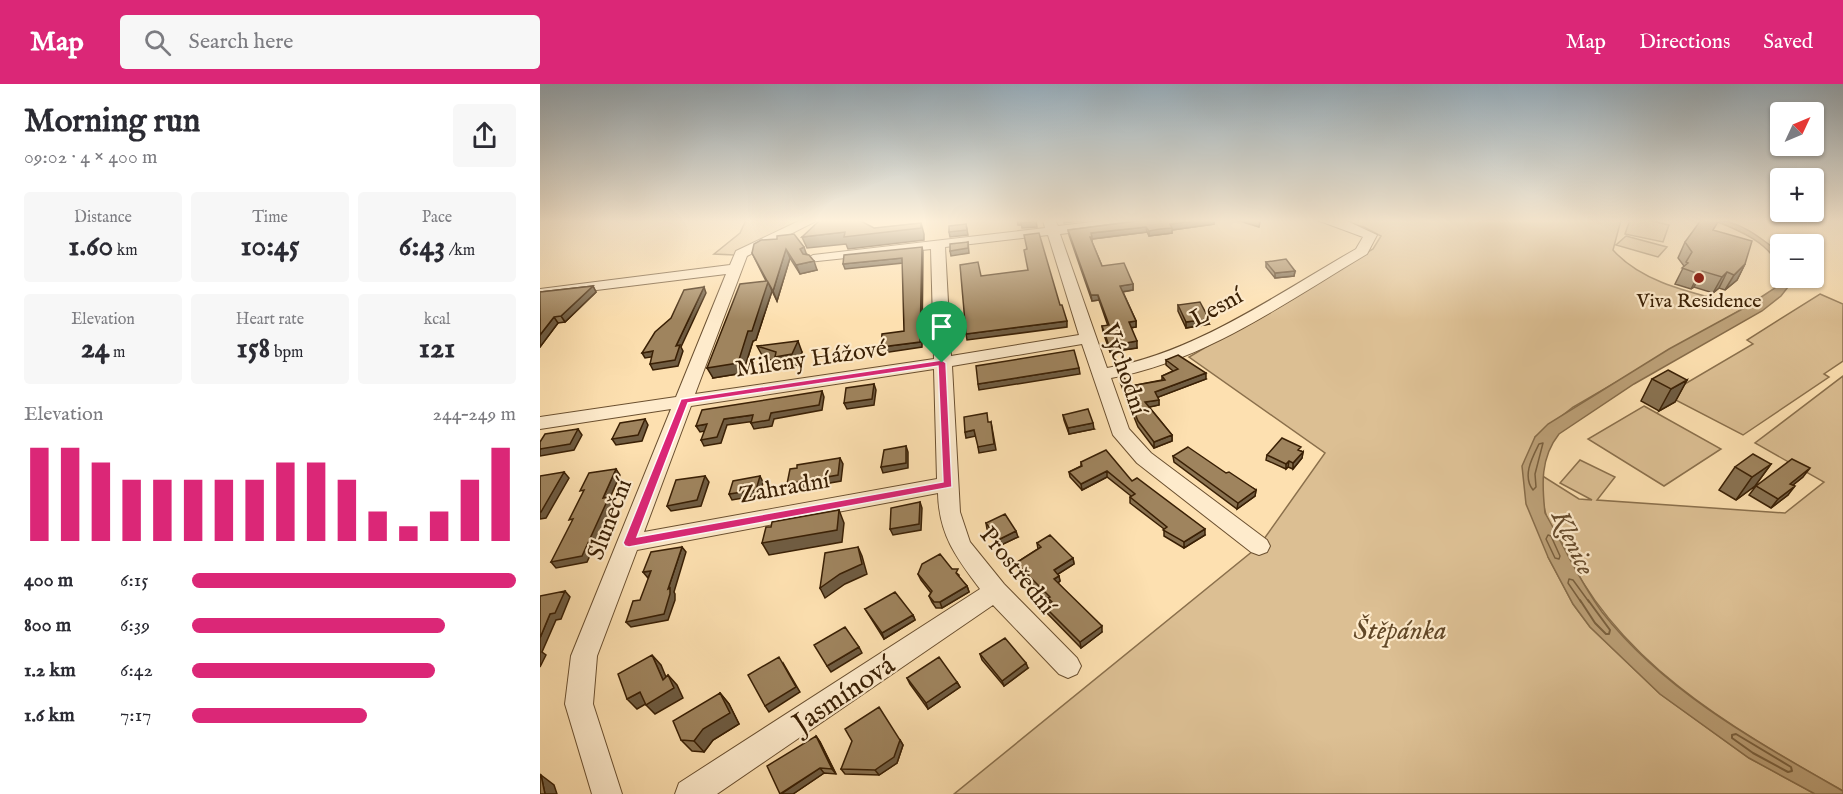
<!DOCTYPE html>
<meta charset="utf-8">
<style>
:root{--surface:#fff;--page:#f7f7f7;--text:#2b2b33;--muted:#7c7c81;--accent:#db2777}
body{margin:0;font-family:"IM FELL English",serif;background:var(--page);color:var(--text);height:100vh;display:flex;flex-direction:column;font-size:22px;white-space:nowrap}
*{box-sizing:border-box;margin:0}
p{font-size:20px;color:var(--muted)}
.icon{flex:none;width:33px;height:33px;fill:none;stroke:currentColor;stroke-width:2;stroke-linecap:round;stroke-linejoin:round}
.map{position:relative;flex:1;overflow:hidden}
.panel{display:flex;flex-direction:column;background:var(--surface);width:540px}
.panel>*{flex:none}
.needle{width:39px;rotate:46deg}
.controls{position:absolute;left:1230px;top:18px;display:grid;gap:12px}
.controls a{display:grid;place-items:center;width:54px;height:54px;border-radius:6px;background:var(--surface);box-shadow:0 2px 4px #0004;font-size:30px}
.pin{position:absolute;display:grid;place-items:center;width:51px;height:51px;color:#fff;margin:-62px -26px;border-radius:50% 50% 50% 0;rotate:-45deg;box-shadow:0 0 6px #0007}
.pin .icon{rotate:45deg}
.round{display:grid;place-items:center;flex:none;width:63px;height:63px;border-radius:6px;background:var(--page)}
.head{display:flex;align-items:center;justify-content:space-between;height:102px;padding:0 24px}
h1{font-size:33px;font-weight:700;line-height:45px}
.stats{display:grid;grid-template-columns:repeat(3,1fr);gap:9px;height:102px;padding:6px 24px}
.stats div{display:grid;align-content:center;border-radius:6px;background:var(--page);text-align:center}
.stats b{font-size:30px;font-weight:700}
.stats small{font-size:16px;font-weight:400}
.stats p{font-size:16px}
.chart{height:168px;padding:12px 24px}
.chart p{display:flex;justify-content:space-between}
.chart svg{width:100%;height:108px;margin-top:6px;stroke:var(--accent);stroke-width:6}
ul{padding:0 24px;list-style:none;font-size:20px}
li{display:grid;grid-template-columns:96px 72px 1fr;align-items:center;height:45px}
li i{height:15px;border-radius:8px;background:var(--accent)}
header{display:flex;align-items:center;gap:36px;box-sizing:border-box;height:84px;padding:0 30px;background:var(--accent);color:#fff}
header strong{font-size:28px}
nav{display:flex;gap:33px;margin-inline-start:auto;font-size:21px}
.search{width:420px;height:54px;background:var(--page);display:flex;align-items:center;gap:15px;box-sizing:border-box;padding:0 21px;border-radius:6px;color:var(--muted);font-size:22px}
main{display:flex;flex:1;min-height:0}
.map>svg:first-child{display:block}
</style>
<header>
<strong>Map</strong>
<div class="search"><svg class="icon" aria-label="search" viewBox="0 0 24 24"><circle cx="10" cy="10" r="6"/><path d="M15 15l6 6"/></svg>Search here</div>
<nav><a>Map</a><a>Directions</a><a>Saved</a></nav>
</header>
<main>
<section class="panel">
<div class="head"><div><h1>Morning run</h1><p>09:02 · 4 × 400 m</p></div><a class="round"><svg class="icon" aria-label="share" viewBox="0 0 24 24"><path d="M12 15V3M7 8l5-5 5 5M5 13v7h14v-7"/></svg></a></div>
<div class="stats">
<div><p>Distance</p><b>1.60<small> km</small></b></div>
<div><p>Time</p><b>10:45</b></div>
<div><p>Pace</p><b>6:43<small> /km</small></b></div>
</div>
<div class="stats">
<div><p>Elevation</p><b>24<small> m</small></b></div>
<div><p>Heart rate</p><b>158<small> bpm</small></b></div>
<div><p>kcal</p><b>121</b></div>
</div>
<div class="chart"><p><span>Elevation</span>244–249 m</p>
<svg viewBox="0 0 160 44" preserveAspectRatio="none"><path d="M5 44V6M15 44V6M25 44V12M35 44V19M45 44V19M55 44V19M65 44V19M75 44V19M85 44V12M95 44V12M105 44V19M115 44V32M125 44V38M135 44V32M145 44V19M155 44V6"/></svg>
</div>
<ul>
<li><b>400 m</b>6:15<i style="width:100%"></i></li>
<li><b>800 m</b>6:39<i style="width:78%"></i></li>
<li><b>1.2 km</b>6:42<i style="width:75%"></i></li>
<li><b>1.6 km</b>7:17<i style="width:54%"></i></li>
</ul>
</section>
<div class="map">
<svg width="1303" height="710" viewBox="0 0 1303 710">
<rect width="100%" height="100%" fill="#fde0b0"/>
<filter id="stains"><feTurbulence type="fractalNoise" baseFrequency=".00333" numOctaves="4"/><feColorMatrix values="0 0 0 0 .2 0 0 0 0 .09 0 0 0 0 .02 0 0 0 .5 -.17"/></filter>
<radialGradient id="worn" r=".72"><stop offset=".6" stop-color="#630" stop-opacity="0"/><stop offset="1" stop-color="#630" stop-opacity=".3"/></radialGradient>
<path fill="#dcbf93" stroke="#8b704c" stroke-width="1.5" d="M206 136H265L195 171 174 170 200 149Z
M797 136H1081L1073 166C1105 202 1161 210 1206 223L1033 323 995 353 1008 473 1033 520 1050 543 1120 610 1209 674 1275 710H414L719 462 785 369 649 273 833 165 841 152 824 143Z
M1090 136H1108L1129 141 1123 158 1085 150Z
M1086 152 1127 163 1118 173 1076 161Z
M1280 210 1303 220V277L1284 290 1289 293 1203 351 1126 311 1213 260 1207 256Z
M1303 292V707C1194 645 1075 579 1022 459 1017 449 1007 438 1005 427 1002 416 1002 403 1001 391L1039 415 1052 416 1020 399 1040 376 1075 393 1057 416 1245 429 1284 398 1215 359Z
M1104 322 1181 365 1124 402 1048 355Z"/>
<path fill="#bb9f76" stroke="#876c49" stroke-width="1.5" d="M1173 136C1199 136 1220 153 1240 169V184C1229 158 1198 146 1173 136Z
M1243 194H1255L1241 212 1222 227 1094 300 1019 350C1000 374 1002 401 1005 429 1024 462 1039 497 1062 528 1125 608 1217 658 1303 707V710H1275L1209 674 1120 610 1050 543 1033 520 1008 473 986 420 982 382 995 353 1008 340 1129 265 1206 223 1235 204Z"/>
<g fill="none" stroke-linecap="round" stroke-linejoin="round">
<path stroke="#7a603e" stroke-width="1.5" d="M1003 359 995 390 996 403 993 406C982 392 992 374 999 360Z
M1008 451 1011 452 1020 472 1019 475 1015 474 1006 455Z
M1041 518 1028 499 1029 495 1033 496 1049 518"/>
<path stroke="#7a603e" stroke-width="2" d="M1040 516 1055 539 1066 550H1069L1070 546 1048 516
M1196 650 1251 683 1252 687 1248 688 1213 669 1192 654V651Z"/>
<defs>
<path id="minor" d="M261 136H278L207 172 155 310 394 275 391 165 268 178 266 175 273 171 505 144 503 136H515L518 142 569 136H610L604 140 520 150 567 284C655 269 739 209 816 165L823 153 777 136 807 137 837 151 827 170C746 218 665 277 571 294L589 345 611 369 727 456 730 462 727 468 719 471 711 468 597 379 573 351 542 260 412 282 420 428 430 458 464 500 537 574 541 582 537 590 528 594 519 590 453 521 177 710H135L139 699 440 505C416 473 399 451 398 409L97 466 57 572 53 620 82 710H52L25 620 31 572 131 325 0 345V333L136 313 186 190 0 213V205L190 181 196 167ZM508 151 539 251 411 272 405 163ZM394 285 397 395 104 448 151 322Z"/>
</defs>
<use href="#minor" stroke="#6b5030" stroke-width="2"/>
<use href="#minor" fill="#feebcc" fill-rule="evenodd"/>
</g>
<path fill="#897251" stroke="#3a2005" stroke-width="1.5" d="M605 136H674V140L632 146V149L609 152 607 148 552 155V158L562 182 593 200V206L583 208 596 237V243L591 244 597 264 570 268 563 248 562 242H568L559 216 552 217 529 151 528 146Z
M696 136H718L720 138 719 143Z
M1174 147 1205 180 1197 196 1185 206 1179 204 1173 209 1154 203 1151 205 1135 200 1144 182 1138 174 1145 158Z
M237 155 267 170 277 186 260 190 250 174 237 217 232 207 216 256 213 257 203 289 173 294 226 197 212 169Z
M726 178 755 187 754 192 735 194 726 183Z
M53 202 56 208 25 238 18 239 0 263V208Z
M638 221 669 240 646 244 638 227Z
M217 262 262 268 257 281 240 284 237 278 223 273Z
M626 276 666 295 618 313 619 321 609 323 632 351V357L614 364 598 343 580 298V293L591 302 622 296V292L633 287 626 281Z
M1112 295 1147 296 1135 318 1119 327 1101 317Z
M523 331 554 345 529 350 524 336Z
M761 367 763 368 762 374 753 385 748 383 746 385 726 376 727 371Z
M633 372 686 389 716 406 715 412 697 425 634 378Z
M541 378 592 397 665 451 644 464 624 452V445L590 419V413L591 412 567 393 542 406 530 393 529 388 541 382Z
M1231 380 1215 402 1196 416 1179 406 1195 383Z
M1263 393 1253 401 1248 411 1231 424 1209 411 1216 402Z
M446 439 478 453 459 462 447 445Z
M497 459 533 474 534 480 518 490 520 497 518 499 562 548 541 564 507 529 505 523 509 520V517L477 485 476 479 498 465Z
M412 485 419 491V493L427 502 429 508 402 524H396L392 518 389 512 391 509 381 496 378 490Z
M325 525 373 531 375 536 344 555Z
M440 570 488 584 464 602 442 576Z
M367 594 417 598 420 603 388 625 370 600Z
M180 609 189 620 199 640 173 656 164 668 152 667 141 656Z
M276 652 280 658 296 690 284 689 253 710Z
M360 656 363 661 357 679 339 691 305 690 301 685Z"/>
<path fill="#6f5c42" stroke="#3a2005" stroke-width="1.5" d="M477 136H480L481 141H478Z
M524 136H547L524 139Z
M663 136H674V140L632 146V149L609 152V147L630 140Z
M496 137 497 143 482 144 481 139Z
M381 139 384 150V156L308 165 306 160 267 164 262 153Z
M426 140 428 151 410 153 409 148Z
M606 143 607 148 552 155V158L550 153 551 149Z
M428 158 429 169 411 172 410 167Z
M264 163 267 172 264 174 260 165Z
M382 163 383 168 382 263 343 269 341 263 380 258Z
M246 165 250 174 237 217 233 207Z
M362 174 363 179 305 185 303 180Z
M274 177 277 186 260 190 256 181Z
M1205 180 1197 196 1185 206 1194 191Z
M755 187 754 192 735 194V189Z
M1162 187 1154 203 1151 205 1159 190Z
M1187 188 1179 204 1173 209 1182 193Z
M228 198 232 207 216 256 213 257 203 289 173 294 167 284 208 247Z
M593 200V206L581 208 580 202Z
M53 202 56 208 25 238 21 232Z
M164 203 166 209 141 263 143 267 138 282 113 286 110 280 136 262Z
M551 211H558L559 216 552 217Z
M14 233 18 239 0 263V251Z
M669 235V240L646 244V238Z
M527 237V243L427 256 426 250Z
M596 237V243L589 244V238Z
M258 257 262 268 257 281 240 284 235 273Z
M597 257V264L570 268 569 262Z
M113 267 117 272 105 274 102 269Z
M539 284 540 290 439 306 438 300Z
M666 289V295L616 314 615 308Z
M1147 296 1135 318 1119 327 1131 305Z
M334 300 336 306 334 321 307 325 304 319Z
M282 307 284 313 282 326 234 335 232 342 214 345 211 339 231 329Z
M619 316V321L605 324V318Z
M213 331 216 337 187 341 181 359 164 362 161 356 184 335Z
M105 335 108 341 102 357 76 361 72 355Z
M451 338 456 366 439 369 438 363Z
M553 339 554 345 529 350 528 344Z
M167 340 170 346 160 348 156 342Z
M38 345 42 351 34 366 0 372V365Z
M434 346 436 352 426 354 425 348Z
M632 351V357L614 364V358Z
M366 362 368 368V384L343 389 341 383Z
M763 368 762 374 753 385V379Z
M300 374 303 380 301 397 250 406 247 400Z
M749 377 748 383 746 385V380Z
M1231 380 1215 402 1196 416 1212 393Z
M1270 384 1263 393 1243 409 1250 400Z
M76 385 80 391 70 414 74 419 47 478 16 484 11 478 63 414Z
M567 387V393L542 406 541 400Z
M24 388 29 394 6 434 0 435V428Z
M165 392 169 398 161 422 131 427 127 422Z
M220 392 223 398 220 411 192 416 189 410Z
M1255 402 1248 411 1231 424 1238 415Z
M716 406 715 412 697 425 698 419Z
M380 418 382 424 381 446 353 451 350 445Z
M299 426 304 439 302 458 229 471 222 459Z
M665 445V451L644 464V458Z
M476 447 478 453 459 462 458 456Z
M142 463 146 468 134 508 135 510V516L128 536 91 543 86 538 128 505Z
M318 463 322 472 327 490 305 500 285 514 280 504Z
M533 474 534 480 515 492 514 486Z
M111 487 108 494 103 488Z
M519 492 520 497 515 501 514 495Z
M427 502 429 508 402 524 400 518Z
M25 507 30 513 21 535 16 536 2 568 6 571 0 583V554L10 530Z
M373 531 375 536 344 555 342 549Z
M562 542V548L541 564 540 558Z
M319 563 322 569 291 588 287 582Z
M112 571 121 581 131 605 123 596Z
M243 579 260 608 229 628 225 622Z
M486 579 488 584 464 602 462 597Z
M128 591 137 601 143 614 115 630 106 621Z
M417 598 420 603 388 625 386 619Z
M100 608 109 618 97 625 87 615Z
M180 609 189 620 199 640 173 656 164 668 154 657Z
M276 652 280 658 296 690 292 685Z
M360 656 363 661 357 679 339 691 335 686Z
M280 684 284 689 253 710H241Z
M1 691 14 701 17 710H5Z"/>
<path fill="#9f845e" stroke="#3a2005" stroke-width="1.5" d="M280 136H319L334 144 381 139V144L304 153 305 148 262 153Z
M480 136H496V137L481 139Z
M605 136H663L630 140 632 144 620 145 609 147 606 143 551 149 552 153H550L562 182 584 179 593 200 580 202 596 237 589 238 597 257 569 262 562 242 569 241 558 211H551L528 146Z
M1161 136H1179L1173 146 1212 157 1205 180 1194 191 1187 188 1182 193 1162 187 1159 190 1142 184 1148 179 1146 178 1152 168 1145 158Z
M426 140 427 146 409 148V142Z
M499 149 520 221H522L527 237 426 250 420 181 438 178 441 192 488 186 484 166 487 165 484 151Z
M254 150 264 163 260 165 263 170 269 171 274 177 256 181 246 165 233 207 228 198 212 247H208L198 279 167 284 200 200 227 197 212 169 214 160 221 156 237 155V152Z
M428 158V164L410 167V160Z
M382 163 380 258 341 263 342 250 364 247 362 174 303 180 304 171Z
M746 175 755 187 735 189 726 178Z
M53 202 21 232 14 233 0 251V208Z
M164 203 136 262 140 261 135 276 110 280 113 267 102 269 115 248 131 234 144 206Z
M660 218 669 235 646 238 638 221Z
M258 257 252 270 235 273 236 268 217 262Z
M534 266 539 284 438 300 436 282Z
M638 271 666 289 615 308 619 316 605 318 632 351 614 358 598 337 580 293 582 291 591 302 625 296 622 292 638 285 626 276Z
M1128 286 1147 296 1131 305 1112 295Z
M334 300 332 315 304 319 306 304Z
M282 307 279 321 231 329 229 336 211 339 213 331 184 335 177 353 161 356 167 340 156 342 162 326Z
M548 325 553 339 528 344 523 331Z
M447 329 448 338H451L454 360 438 363 434 346 425 348 424 333Z
M105 335 98 351 72 355 80 339Z
M38 345 30 360 0 365V358L5 350Z
M742 354 761 363 758 366 763 368 753 379 749 377 746 380 727 371Z
M366 362V379L341 383 344 366Z
M648 363 686 389 689 388 716 406 698 419 633 372Z
M566 366 592 397 597 394 665 445 644 458 623 446 627 443 590 413 595 410 567 387 541 400 529 388 542 382 541 378Z
M1213 370 1231 380 1212 393 1195 383Z
M300 374 298 391 247 400 250 385 257 384V381Z
M1252 375 1270 384 1250 400 1255 402 1238 415 1216 402Z
M76 385 63 414 69 413 42 472 11 478 33 435 29 436 44 406 40 407 49 389Z
M24 388 1 428H0V392Z
M165 392 157 416 127 422 136 396Z
M220 392 216 406 189 410 193 397Z
M380 418 379 440 350 445 351 424Z
M299 426 297 446 222 459 226 443H231L232 438Z
M465 430 476 447 458 456 446 439Z
M510 451 533 474 514 486 519 492 514 495 562 542 540 558 505 523 512 518 508 514 510 513 476 479 501 463 497 459Z
M142 463 128 505 130 504V510L124 530 86 538 93 517 100 516 111 487 103 488 111 468Z
M318 463 322 480 300 490 280 504 285 469Z
M400 470 412 485H418L416 489 427 502 400 518H394L389 512 392 507 378 490 382 480Z
M25 507 15 529 10 530 0 554V512Z
M355 508 373 531 342 549 325 525Z
M305 543 319 563 287 582 274 561Z
M465 554 486 579 462 597 440 570Z
M112 571 123 596 128 591 134 604 106 621 100 608 87 615 78 590Z
M239 573 256 603 225 622 208 591Z
M399 573 417 598 386 619 367 594Z
M180 609 190 629 163 645 154 657 141 656 133 637Z
M339 623 360 656 354 673 335 686 301 685 312 657 305 645Z
M276 652 292 685 280 684 240 710 227 682Z
M0 691H1L5 710H0Z"/>
<linearGradient id="sky" x2="0" y2="1"><stop stop-color="#96acba"/><stop offset="0.58" stop-color="#fef1db"/><stop offset="1" stop-color="#fef1db" stop-opacity="0"/></linearGradient>
<rect width="1303" height="236" fill="url(#sky)"/>
<path fill="#db2777" stroke="#fff" stroke-width="1.5" fill-rule="evenodd" d="M402 276 406 279 412 403 89 463 85 462 83 459 141 315ZM398 282 403 398 97 453 148 319Z"/>
<circle fill="#8f2418" stroke="#feebcc" stroke-width="2" cx="1159" cy="194" r="6"/>
<g text-anchor="middle" stroke-width="4.5" stroke-linejoin="round" paint-order="stroke">
<g font-size="20" fill="#3a2005" stroke="#feebcc">
<text x="1159" y="223">Viva Residence</text>
</g>
<g font-size="24" fill="#3a2005" stroke="#feebcc">
<text transform="translate(676 223) rotate(-29)" y="8">Lesní</text>
<text transform="translate(271 274) rotate(-8)" y="8">Mileny Hážové</text>
<text transform="translate(585 285) rotate(71)" y="8">Východní</text>
<text transform="translate(244 403) rotate(-10)" y="8">Zahradní</text>
<text transform="translate(69 435) rotate(-69)" y="8">Sluneční</text>
<text transform="translate(478 486) rotate(51)" y="8">Prostřední</text>
</g>
<g font-size="26" font-style="italic" fill="#674c2d" stroke="#feebcc">
<text transform="translate(1034 458) rotate(65)" y="9">Klenice</text>
</g>
<g font-size="28" font-style="italic" fill="#624828" stroke="#feebcc">
<text x="860" y="555">Štěpánka</text>
</g>
<g font-size="28" fill="#3a2005" stroke="#feebcc">
<text transform="translate(303 609) rotate(-34)" y="10">Jasmínová</text>
</g>
</g>
<rect width="100%" height="100%" filter="url(#stains)"/>
<rect width="100%" height="100%" fill="url(#worn)"/>
</svg>
<div class="controls">
<a><svg class="needle" viewBox="-14 -14 28 28"><path d="M0-13l5 13h-10z" fill="#e53935"/><path d="M0 13l5-13h-10z" fill="#7c7c81"/></svg></a>
<a>+</a>
<a>−</a>
</div>
<div class="pin" style="left:402px;top:279px;background:#1e9e55"><svg class="icon" aria-label="arrive" viewBox="0 0 24 24"><path d="M6 21V4h12l-3 4 3 4H6"/></svg></div>
</div>
</main>
